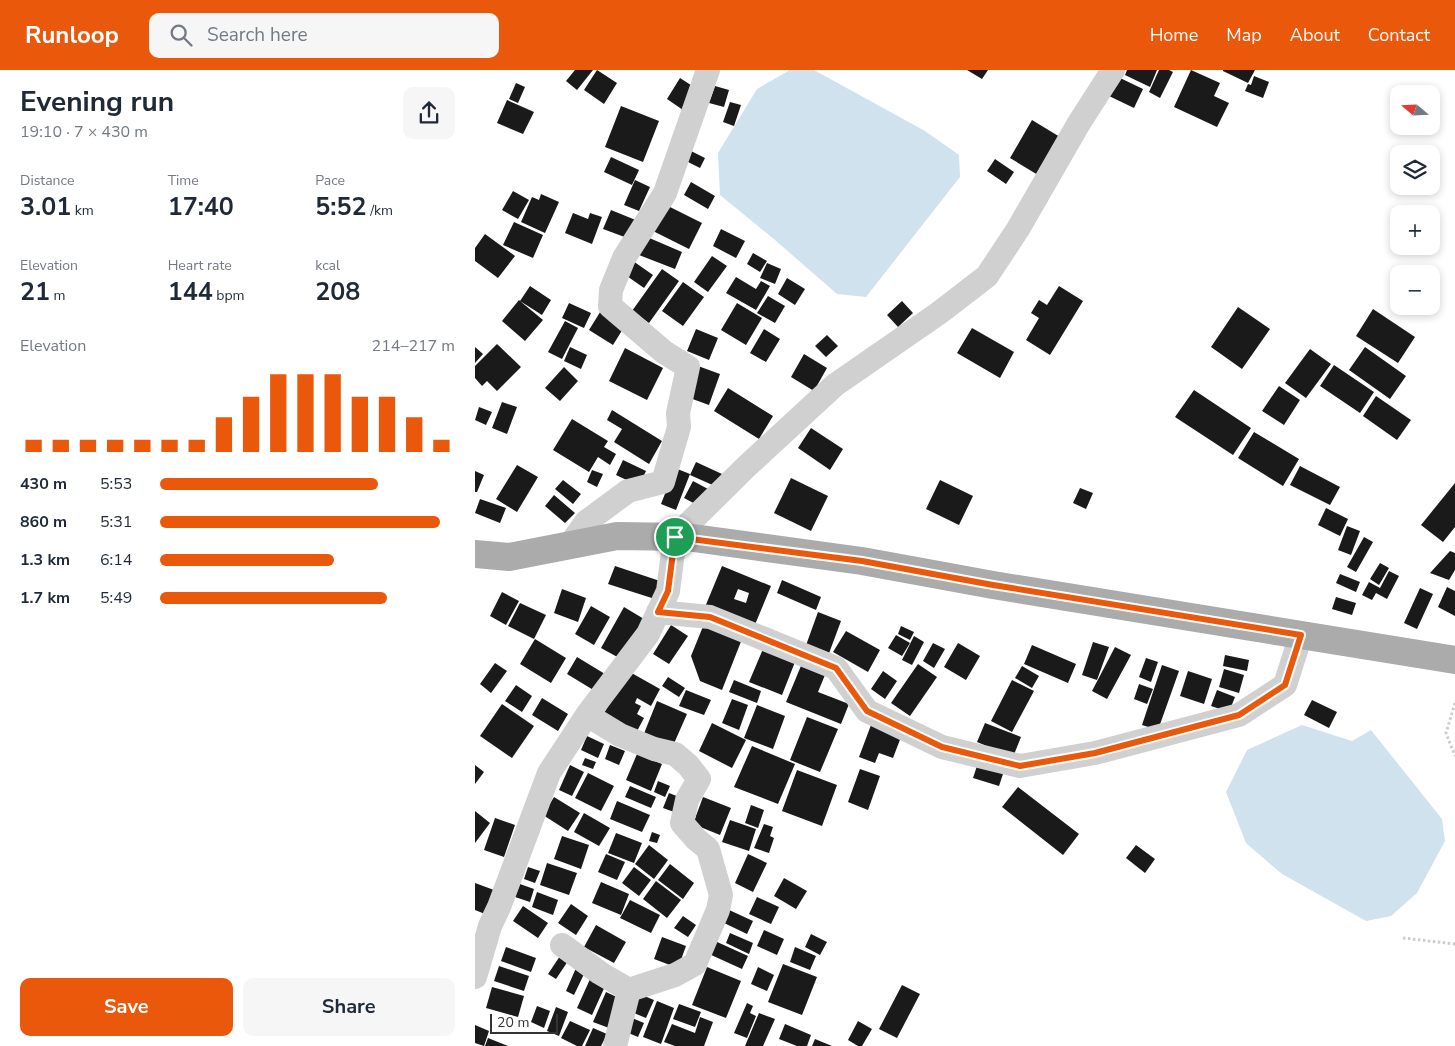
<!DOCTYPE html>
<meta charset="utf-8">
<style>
:root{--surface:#fff;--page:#f6f6f7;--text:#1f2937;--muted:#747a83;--accent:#ea580c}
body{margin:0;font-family:"Nunito Sans",sans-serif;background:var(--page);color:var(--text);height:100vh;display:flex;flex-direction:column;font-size:19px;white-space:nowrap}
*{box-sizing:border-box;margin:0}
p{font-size:16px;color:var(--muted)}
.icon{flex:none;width:28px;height:28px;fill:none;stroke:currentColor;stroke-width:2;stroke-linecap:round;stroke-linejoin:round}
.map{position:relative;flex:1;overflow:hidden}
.side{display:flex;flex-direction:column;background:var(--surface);width:475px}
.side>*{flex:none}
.needle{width:32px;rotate:289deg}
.tools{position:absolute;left:915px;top:15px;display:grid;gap:10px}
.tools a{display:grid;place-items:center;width:50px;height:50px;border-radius:10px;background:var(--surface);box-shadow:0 2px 8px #0003;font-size:25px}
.scale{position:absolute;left:15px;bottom:12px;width:68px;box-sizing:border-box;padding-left:5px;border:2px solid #333;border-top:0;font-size:14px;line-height:18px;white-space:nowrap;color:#333;-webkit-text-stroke:4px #fff;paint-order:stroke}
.pin{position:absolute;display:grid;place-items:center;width:42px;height:42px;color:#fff;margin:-21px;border:2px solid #fff;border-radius:50%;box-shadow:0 1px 5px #0007}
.round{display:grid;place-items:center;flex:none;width:52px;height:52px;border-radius:10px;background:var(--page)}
.headline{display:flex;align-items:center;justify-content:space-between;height:85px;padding:0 20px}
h1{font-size:28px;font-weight:700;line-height:38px}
.metrics{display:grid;grid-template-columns:repeat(3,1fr);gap:8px;height:85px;padding:5px 20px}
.metrics div{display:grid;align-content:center}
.metrics b{font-size:25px;font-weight:700}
.metrics small{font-size:14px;font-weight:400}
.metrics p{font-size:14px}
.chart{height:140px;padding:10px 20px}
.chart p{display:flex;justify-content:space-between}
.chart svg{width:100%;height:90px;margin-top:5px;stroke:var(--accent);stroke-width:6}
.button{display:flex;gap:10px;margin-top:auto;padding:10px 20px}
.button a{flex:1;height:58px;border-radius:10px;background:var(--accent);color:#fff;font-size:20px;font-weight:700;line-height:58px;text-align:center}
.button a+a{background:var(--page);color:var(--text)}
ul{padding:0 20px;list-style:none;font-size:16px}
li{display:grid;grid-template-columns:80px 60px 1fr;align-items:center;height:38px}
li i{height:12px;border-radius:6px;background:var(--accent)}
header{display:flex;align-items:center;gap:30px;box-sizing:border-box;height:70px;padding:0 25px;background:var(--accent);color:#fff}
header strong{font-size:24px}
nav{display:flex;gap:28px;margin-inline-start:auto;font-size:18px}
.search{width:350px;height:45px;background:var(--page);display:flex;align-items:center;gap:12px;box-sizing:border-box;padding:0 18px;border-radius:10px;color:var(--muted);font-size:19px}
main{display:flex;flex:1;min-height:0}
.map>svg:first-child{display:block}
</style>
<header>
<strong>Runloop</strong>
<div class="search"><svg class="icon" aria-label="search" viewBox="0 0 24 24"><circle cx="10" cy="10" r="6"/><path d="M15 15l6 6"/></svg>Search here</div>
<nav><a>Home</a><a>Map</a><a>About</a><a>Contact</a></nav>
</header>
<main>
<section class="side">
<div class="headline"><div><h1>Evening run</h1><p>19:10 · 7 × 430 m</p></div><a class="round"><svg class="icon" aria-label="share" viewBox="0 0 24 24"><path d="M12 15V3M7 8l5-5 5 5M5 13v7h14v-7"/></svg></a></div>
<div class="metrics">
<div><p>Distance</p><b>3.01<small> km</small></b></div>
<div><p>Time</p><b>17:40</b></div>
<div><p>Pace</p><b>5:52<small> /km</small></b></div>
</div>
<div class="metrics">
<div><p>Elevation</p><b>21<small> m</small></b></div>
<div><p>Heart rate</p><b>144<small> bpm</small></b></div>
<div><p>kcal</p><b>208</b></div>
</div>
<div class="chart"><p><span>Elevation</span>214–217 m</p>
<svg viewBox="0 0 160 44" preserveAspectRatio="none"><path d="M5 44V38M15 44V38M25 44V38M35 44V38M45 44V38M55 44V38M65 44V38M75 44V27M85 44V17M95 44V6M105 44V6M115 44V6M125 44V17M135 44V17M145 44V27M155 44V38"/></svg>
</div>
<ul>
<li><b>430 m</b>5:53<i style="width:74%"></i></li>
<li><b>860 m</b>5:31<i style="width:95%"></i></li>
<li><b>1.3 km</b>6:14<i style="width:59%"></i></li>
<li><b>1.7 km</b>5:49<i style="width:77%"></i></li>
</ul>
<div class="button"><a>Save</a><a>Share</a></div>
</section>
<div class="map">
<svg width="980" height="976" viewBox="0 0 980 976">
<rect width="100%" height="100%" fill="#fff"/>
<path fill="#cfe2ee" d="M315 0H339L450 61 484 85 485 107 391 227 362 224 300 170 245 125 243 83 282 19Z
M827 655 877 671 896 660 967 749 970 771 942 823 916 846 891 851 807 804 771 773 751 722 772 680Z"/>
<path fill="#1a1a1a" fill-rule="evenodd" d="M100 0H118L102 20 91 11Z
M122 0 142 13 129 34 109 20Z
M492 0H513L507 9Z
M652 0H682L675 17 650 5Z
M684 0H694L698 2 685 28 674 22Z
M716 0 745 13 739 26 754 33 742 57 699 37Z
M748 0H780L773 13 748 1Z
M779 6 794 12 788 28 770 21 773 14 776 15Z
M643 7 668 19 659 38 634 26Z
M205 8 222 19 208 40 192 29Z
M41 13 50 17 43 33 34 29Z
M240 16 254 20 249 37 234 33Z
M32 30 59 42 48 64 22 53Z
M255 32 266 35 259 56 248 52Z
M146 36 184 51 168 92 130 77Z
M557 50 585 67 563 105 535 88Z
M216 81 230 88 225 98 211 91Z
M136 87 164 100 157 115 129 102Z
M520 89 539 102 531 114 512 101Z
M160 110 175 117 164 141 149 135Z
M216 112 240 126 233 139 209 125Z
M38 121 54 130 43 149 27 140Z
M66 124 84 132 70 163 46 152 57 127 64 130Z
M191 135 227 153 214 179 178 161Z
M136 140 163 151 155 169 128 159Z
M98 143 113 149 115 143 127 147 117 174 90 163Z
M39 152 68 165 58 188 28 175Z
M246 159 270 171 261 188 238 176Z
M10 164 40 186 23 208 0 191V178Z
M172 167 207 182 200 199 164 185Z
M278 183 292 191 285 202 272 194Z
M237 186 252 196 233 222 219 212Z
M158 191 178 205 169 218 149 204Z
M292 193 306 199 300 214 285 208Z
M187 199 204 211 174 253 157 241Z
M261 207 281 219 286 211 295 216 281 240 251 223Z
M312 208 330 219 320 235 303 224Z
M208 212 229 227 208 256 187 241Z
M55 216 76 230 67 245 45 231 68 250 50 271 27 251 44 230 45 231Z
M584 216 608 231 575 285 551 270 564 248 556 243 564 230 572 235Z
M293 226 310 236 300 253 282 243Z
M427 231 438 243 423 257 412 245Z
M94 233 116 243 109 258 87 248Z
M262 233 287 248 271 275 246 260Z
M763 237 795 259 767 299 736 277Z
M127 239 151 254 138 275 114 260Z
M898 239 940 267 923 293 881 266Z
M90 251 103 258 87 289 73 282Z
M497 258 539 282 525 308 482 283Z
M221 259 243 268 234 290 212 281Z
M289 259 305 269 291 292 275 283Z
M352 265 363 276 351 287 340 276Z
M22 274 46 297 22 321 12 311 7 316 0 308V296Z
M0 277 8 284 0 293Z
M95 277 112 285 106 299 89 291Z
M890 277 931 306 915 329 874 300Z
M150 278 188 298 172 330 134 311Z
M835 279 856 294 831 328 810 313Z
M329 284 352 298 339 321 316 307Z
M859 295 899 322 885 343 845 316Z
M223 296 245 304 234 335 212 327Z
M89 297 103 311 85 331 70 318Z
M804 316 825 330 809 355 787 341Z
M253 318 298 346 284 369 239 341Z
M719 320 776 358 758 385 700 347Z
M901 326 936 350 922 370 888 346Z
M27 332 42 337 32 364 17 358Z
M4 337 17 342 11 355 0 350Z
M137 340 187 371 174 394 139 372 147 359 132 350Z
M97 349 133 371 129 377 141 384 135 395 123 387 114 402 78 380Z
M336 358 368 379 355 400 323 378Z
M779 362 824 389 808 416 763 388Z
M148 390 171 401 164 416 141 405Z
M221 392 247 404 242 417 215 405Z
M42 395 63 407 42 442 21 429Z
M825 396 865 417 855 435 815 415Z
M200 398 215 404 201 440 186 434Z
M117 400 128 404 122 417 112 412Z
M0 401 9 405 2 422H0Z
M316 408 353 426 336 461 299 443Z
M88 410 106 424 98 434 80 419Z
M465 410 498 426 484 455 451 439Z
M218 411 233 419 224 436 209 428Z
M980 413V457L968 472 946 455Z
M605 418 618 423 611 439 598 433Z
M79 425 100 443 90 453 70 436Z
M5 429 31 438 25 453 0 443Z
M851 438 873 449 865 466 843 455Z
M872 456 885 461 876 485 863 480Z
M889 467 898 472 881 502 872 497Z
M975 481 980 483V500L974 510 955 503Z
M905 493 914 498 904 515 895 509Z
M140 496 188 512 183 530 133 514Z
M247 496 296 516 279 557 230 537ZM263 519 274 523 271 533 259 529Z
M914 501 924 506 912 529 901 523 897 530 887 525 894 512 905 518Z
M865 504 885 512 881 522 861 513Z
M307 510 346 527 341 540 302 523Z
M972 517 980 521V546L963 537Z
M945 518 958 524 942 559 929 553Z
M87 519 111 528 103 552 79 543Z
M27 522 44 531 31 555 15 546Z
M861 527 881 533 877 545 857 539Z
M45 533 71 545 59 569 33 556Z
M116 536 135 547 119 575 100 564Z
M149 537 169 549 146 589 126 578Z
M343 542 366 551 353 586 330 578Z
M229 554 267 569 247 620 225 611 216 586Z
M196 555 213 566 194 594 178 584Z
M426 556 439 562 435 570 423 564Z
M371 561 405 580 393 602 358 582Z
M421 565 435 573 427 586 413 578Z
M439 566 449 572 437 595 427 590Z
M60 569 91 588 76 613 45 594Z
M618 572 634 577 622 610 607 605Z
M458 573 470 579 459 598 448 591Z
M483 573 505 586 491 610 469 597Z
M557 575 601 594 593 613 549 594Z
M640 577 656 585 632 629 617 621Z
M288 579 320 592 307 625 274 612Z
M750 585 774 590 772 601 748 596Z
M102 587 130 604 120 621 92 604Z
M671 588 683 592 676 612 664 607Z
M328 591 352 600 343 622 374 634 366 654 311 632Z
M20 593 32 601 16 623 5 614Z
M443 594 462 607 435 646 416 633Z
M687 595 704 601 683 660 667 655Z
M547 596 564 606 557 618 540 608Z
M749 599 769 605 764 623 744 617Z
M153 601 185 619 176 636 162 628 160 633 166 636 162 644 169 648 161 663 128 645Z
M408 601 422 611 410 629 396 619Z
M713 601 737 609 729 634 705 626Z
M193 607 210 618 204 627 187 616Z
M259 610 286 621 282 633 254 622Z
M537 610 559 621 537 662 516 651Z
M664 614 678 619 672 634 659 629Z
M41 615 57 626 47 642 30 631Z
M211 620 236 630 229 645 204 636Z
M742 620 760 627 754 642 736 636Z
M67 628 93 644 83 661 57 645Z
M257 629 273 635 264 660 247 653Z
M837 630 862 642 854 658 829 645Z
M182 631 212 644 197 678 168 666Z
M27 634 59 656 37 688 5 666Z
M282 635 310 646 298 679 269 668Z
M332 647 363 659 345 702 315 690Z
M237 653 271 670 257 698 224 681Z
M510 653 546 667 538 687 502 672Z
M396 655 426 667 418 688 404 683 400 693 384 687Z
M112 666 129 674 123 688 106 680Z
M135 675 150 681 144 695 130 689Z
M277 676 320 694 303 734 259 717Z
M162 684 187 694 176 721 151 710Z
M110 688 121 692 118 699 107 695Z
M504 690 530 698 524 716 498 708Z
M0 695 9 702 0 714Z
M95 695 109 702 97 726 84 720Z
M385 699 405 706 393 740 373 732Z
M322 700 362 715 347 756 307 741Z
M113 703 139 716 126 741 100 728Z
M183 711 195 716 190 727 179 722Z
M155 716 181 727 176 738 150 727Z
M543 717 604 764 588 785 527 737Z
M194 723 204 727 199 742 188 738Z
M79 727 105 743 93 761 68 745Z
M228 727 256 738 245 765 218 754Z
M142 731 175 745 167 762 135 749Z
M276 735 289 740 283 758 270 753Z
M0 741 15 753 0 773Z
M109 743 135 758 124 776 99 762Z
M20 748 40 755 29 787 9 780Z
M255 750 281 759 274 781 247 772Z
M289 754 298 757 295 766 299 768 294 783 279 778Z
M177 762 185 765 182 773 174 771Z
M141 763 167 773 159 793 133 783Z
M87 766 114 775 106 799 79 789Z
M174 775 193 790 179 809 160 794Z
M661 775 680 789 670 803 651 788Z
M131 784 150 792 142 810 123 802Z
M273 784 292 793 278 822 260 813Z
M72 793 102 803 94 825 65 815Z
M195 794 219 813 208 829 183 810Z
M53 797 65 801 60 813 49 809Z
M159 797 176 810 164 826 147 813Z
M309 808 332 821 321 839 299 826Z
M181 811 206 830 192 848 168 829Z
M126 812 154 824 146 845 117 833Z
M0 813 19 820 10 844 0 840Z
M45 814 59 819 55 832 40 827Z
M62 822 83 830 78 845 57 837Z
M282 827 304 837 296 854 274 844Z
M155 830 185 845 176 863 145 848Z
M96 834 113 846 101 865 83 853Z
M48 836 73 853 63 868 38 851Z
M252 839 278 851 272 864 247 852Z
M208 846 221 855 213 867 199 858Z
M121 855 151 872 139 893 109 877Z
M289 860 309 869 302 885 282 876Z
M255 863 278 873 274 884 251 873Z
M336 864 352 872 345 885 330 877Z
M187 867 211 876 203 898 179 889Z
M240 871 273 886 267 899 234 884Z
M31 877 61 888 56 902 26 891Z
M320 877 341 886 335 900 315 892Z
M87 883 95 888 81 909 73 904Z
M308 894 342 907 327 945 293 932Z
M24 896 54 906 49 921 19 911Z
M232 897 266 911 251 948 217 935Z
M283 897 299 905 292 921 276 914Z
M101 898 110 902 99 925 91 921Z
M116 907 131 914 117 945 102 938Z
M427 915 445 924 422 968 404 959Z
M17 917 49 926 43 947 11 938Z
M131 922 146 929 134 958 118 952Z
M162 923 179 930 171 948 154 941Z
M182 931 199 938 186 974 168 967Z
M272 933 278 936 275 943 281 946 272 968 259 963Z
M204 934 226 942 220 957 198 949Z
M62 936 75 941 69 958 56 952Z
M81 937 93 942 84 966 72 961Z
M284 943 300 949 288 976H270Z
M225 947 238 952 229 976H200L189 972 197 954 220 963Z
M157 948 169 953 163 967 151 962Z
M95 951 115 960 107 976H102L86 968Z
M383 951 397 959 387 976H383L373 970Z
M310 954 336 965 332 976H322L304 969Z
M0 955 14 961 9 976 0 973Z
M118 958 132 964 126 976H110Z
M13 968 33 976H10Z
M340 969 357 976H337Z"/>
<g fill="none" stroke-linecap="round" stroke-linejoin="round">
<path stroke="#cdcdcd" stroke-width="3" stroke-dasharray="2.5 2.5" stroke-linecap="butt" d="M980 633 971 663 980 686
M928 868 980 874"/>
<path stroke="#d0d0d0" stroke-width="24" d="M94 476 111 452 153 421 188 412 204 357 203 343 213 297 189 282 135 236 136 220 149 188 190 123 233 0
M183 542 235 547 361 598 392 641 467 677 545 696 620 683 764 645 810 615 826 565
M112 645 145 665 179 679 200 684 213 695 224 709 212 730 207 753 221 769 233 779 246 825 243 840 220 894 200 905 154 920 140 976
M87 875 125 903 154 920
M0 907 15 856 24 837 74 703 112 645 173 564 193 521 200 467 272 396 360 315 464 243 512 206 543 159 604 53 638 0"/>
<path stroke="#ababab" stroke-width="28" d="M0 484 34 487 142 466 211 467 387 491 518 515 980 590"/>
</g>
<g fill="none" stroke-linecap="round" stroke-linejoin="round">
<defs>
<path id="route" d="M200 467 387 491 518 515 826 565 810 615 764 645 620 683 545 696 467 677 392 641 361 598 235 547 183 542 193 521Z"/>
</defs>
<use href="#route" stroke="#fff" stroke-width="10"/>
<use href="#route" stroke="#ea580c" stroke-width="6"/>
</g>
</svg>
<div class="tools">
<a><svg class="needle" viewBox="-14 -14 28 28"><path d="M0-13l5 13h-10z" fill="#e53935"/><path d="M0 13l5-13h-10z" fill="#747a83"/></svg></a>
<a><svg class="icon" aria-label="layers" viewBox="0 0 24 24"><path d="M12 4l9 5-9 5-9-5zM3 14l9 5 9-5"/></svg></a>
<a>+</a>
<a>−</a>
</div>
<div class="scale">20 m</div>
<div class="pin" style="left:200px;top:467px;background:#1e9e55"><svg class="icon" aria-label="arrive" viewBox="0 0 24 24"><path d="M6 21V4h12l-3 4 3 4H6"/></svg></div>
</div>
</main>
